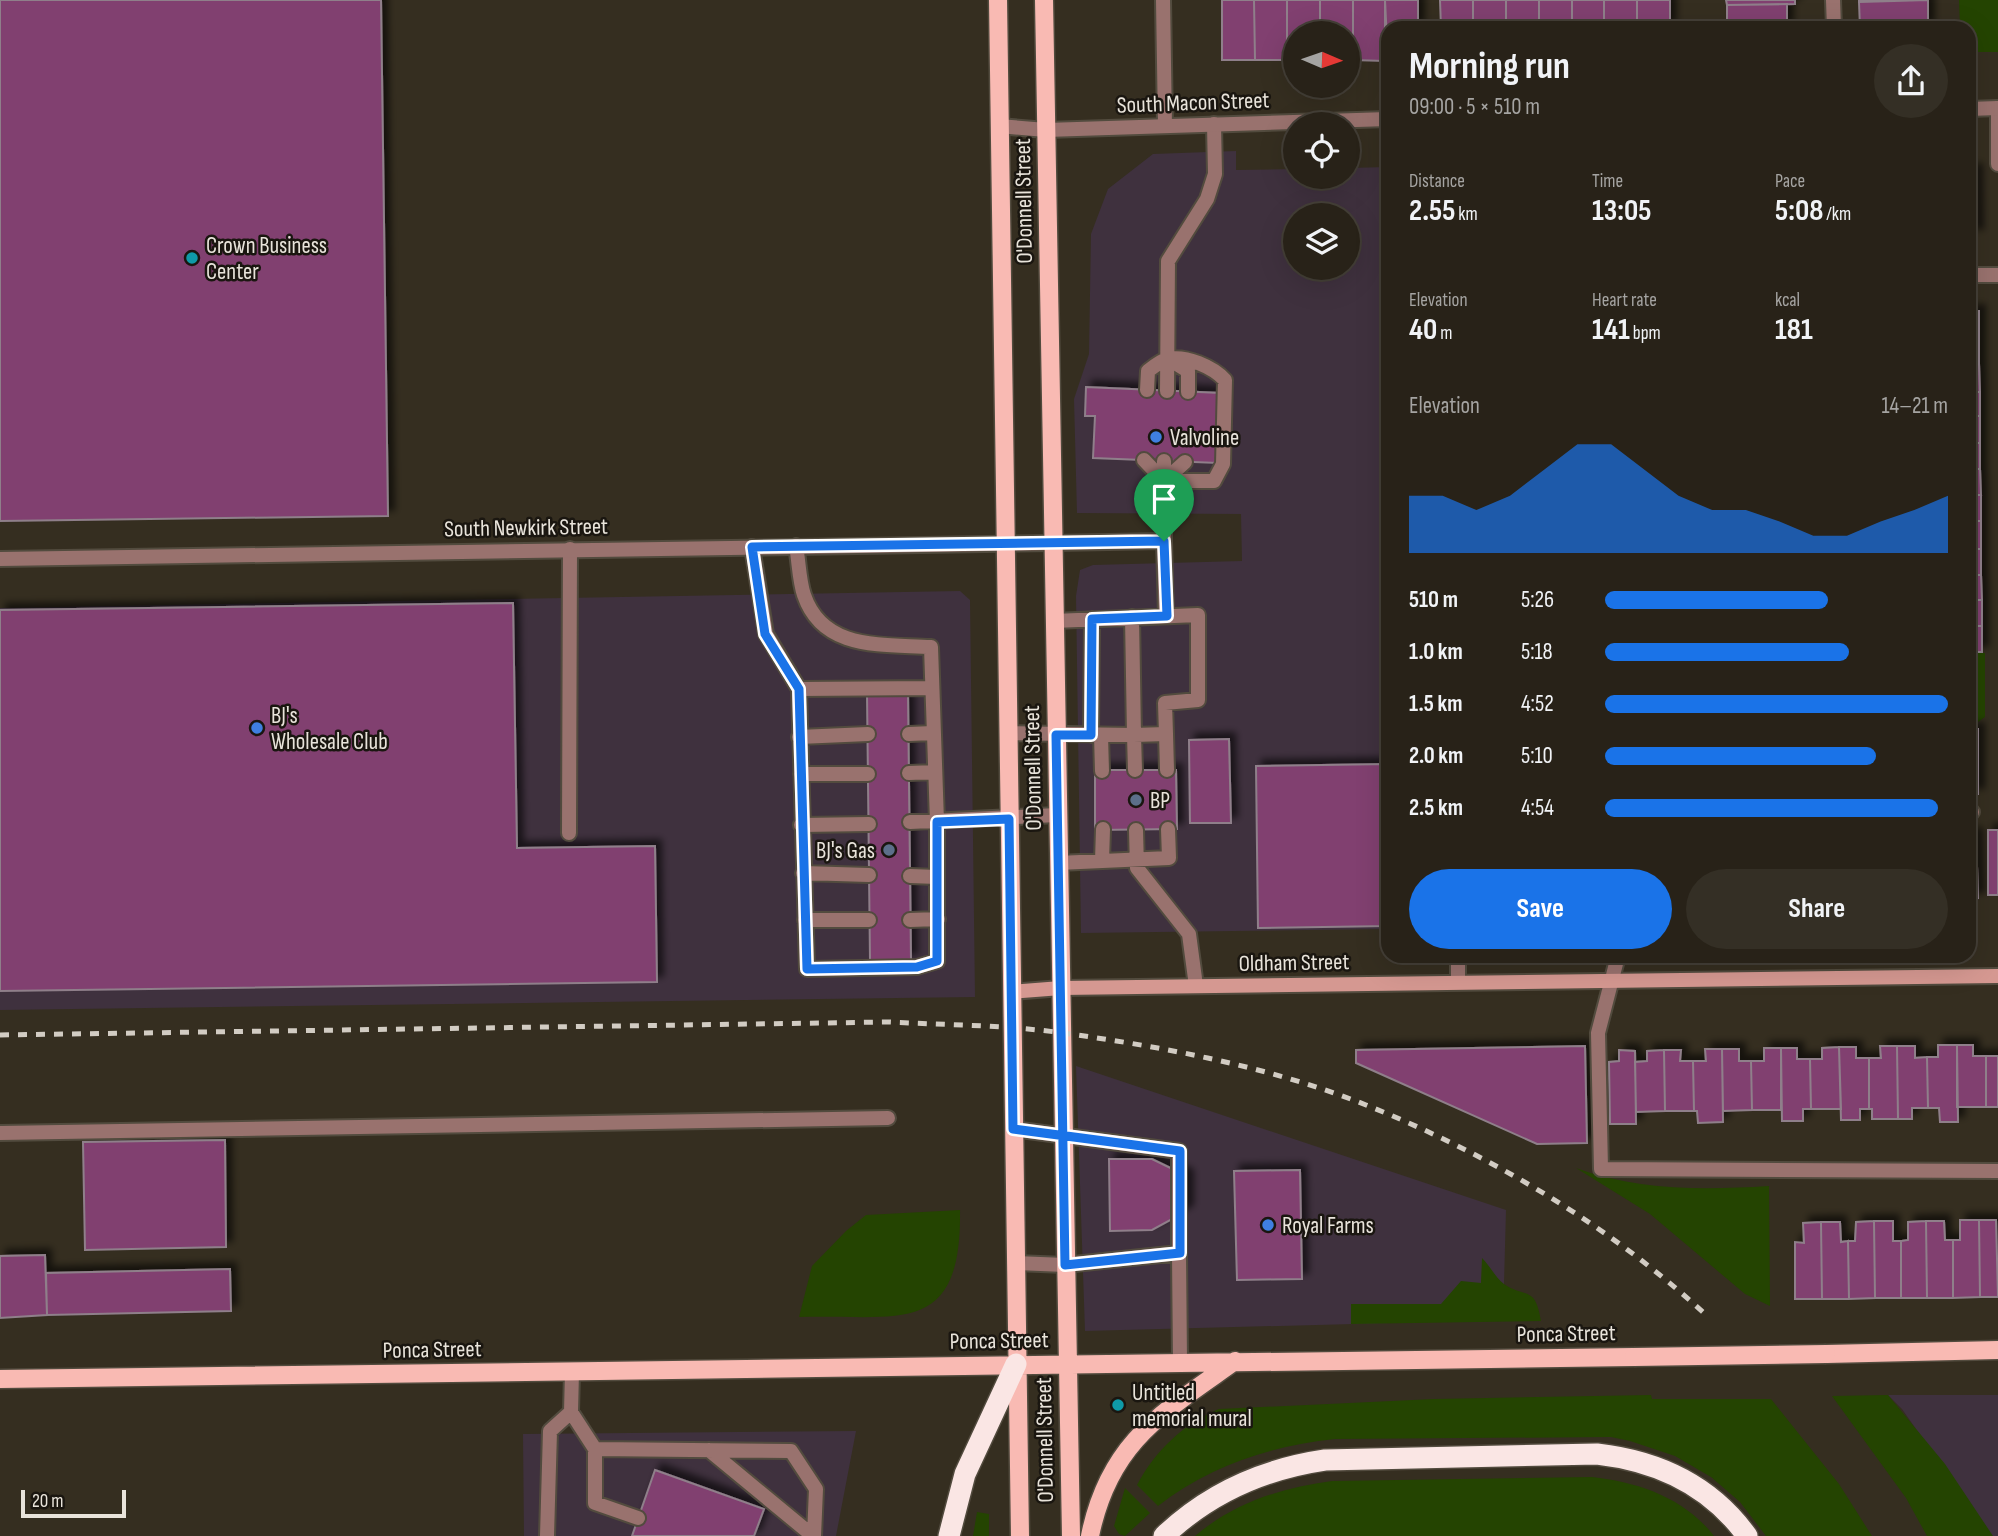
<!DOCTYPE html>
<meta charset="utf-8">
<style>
:root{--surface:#282218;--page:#342f25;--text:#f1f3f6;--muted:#a5a4a2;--line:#443f37;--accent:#1a73e8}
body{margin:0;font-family:"Sofia Sans Condensed",sans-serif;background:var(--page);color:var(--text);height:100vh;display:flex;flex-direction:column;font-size:26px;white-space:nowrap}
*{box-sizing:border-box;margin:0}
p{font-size:23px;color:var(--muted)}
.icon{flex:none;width:38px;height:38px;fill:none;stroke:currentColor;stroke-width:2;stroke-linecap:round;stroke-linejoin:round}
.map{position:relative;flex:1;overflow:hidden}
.details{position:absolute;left:1381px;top:21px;width:595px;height:942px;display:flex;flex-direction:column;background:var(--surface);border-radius:21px;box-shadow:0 7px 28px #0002,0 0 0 2px var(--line)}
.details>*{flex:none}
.needle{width:46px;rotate:92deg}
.fabs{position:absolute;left:1283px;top:21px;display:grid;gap:14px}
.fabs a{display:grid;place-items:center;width:77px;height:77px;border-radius:50%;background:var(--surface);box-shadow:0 7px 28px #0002,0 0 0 2px var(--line);font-size:35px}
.scale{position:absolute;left:21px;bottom:18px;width:105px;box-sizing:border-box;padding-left:7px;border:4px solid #e9e4db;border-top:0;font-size:19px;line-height:24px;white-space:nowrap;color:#e9e4db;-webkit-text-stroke:5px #1a1610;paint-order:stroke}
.pin{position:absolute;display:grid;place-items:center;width:60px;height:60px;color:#fff;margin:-72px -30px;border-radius:50% 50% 50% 0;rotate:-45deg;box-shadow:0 0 7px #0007}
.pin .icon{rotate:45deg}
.round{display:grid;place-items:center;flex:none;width:74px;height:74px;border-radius:37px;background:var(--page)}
.overview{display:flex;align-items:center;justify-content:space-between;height:119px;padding:0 28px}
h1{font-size:38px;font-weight:700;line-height:52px}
.stats{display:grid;grid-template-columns:repeat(3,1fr);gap:10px;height:119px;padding:7px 28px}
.stats div{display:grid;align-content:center}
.stats b{font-size:30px;font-weight:700}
.stats small{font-size:19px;font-weight:400}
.stats p{font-size:19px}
.chart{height:196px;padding:14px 28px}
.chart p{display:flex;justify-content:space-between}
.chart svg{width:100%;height:126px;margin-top:7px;fill:var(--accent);opacity:.7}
.cta{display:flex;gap:14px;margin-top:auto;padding:14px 28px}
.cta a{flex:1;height:80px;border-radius:42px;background:var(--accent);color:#fff;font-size:28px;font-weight:700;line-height:80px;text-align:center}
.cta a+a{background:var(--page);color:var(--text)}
ul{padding:0 28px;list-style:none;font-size:23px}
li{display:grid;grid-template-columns:112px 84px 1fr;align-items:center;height:52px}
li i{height:18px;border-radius:9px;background:var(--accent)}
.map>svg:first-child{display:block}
</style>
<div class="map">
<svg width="1998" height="1536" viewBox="0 0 1998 1536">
<defs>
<filter id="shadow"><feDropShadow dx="6" dy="-6" stdDeviation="3.5" flood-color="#0009"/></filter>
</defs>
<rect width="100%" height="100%" fill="#352e20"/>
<path fill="#3f313e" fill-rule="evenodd" d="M1236 151V170L1295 169V177H1348V168L1388 167V929L1081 933 1076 596 1080 570 1093 565 1242 561 1241 514 1077 513 1074 399 1089 354 1091 234 1108 189 1153 154ZM1295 215H1348V268H1295Z
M960 591 970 600 975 997 0 1010V608Z
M1076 1066 1506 1210 1503 1320 1085 1331Z
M1888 1395H1998V1536H1991L1902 1409Z
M856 1431 836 1536H524L523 1434Z"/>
<path fill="#244401" d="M1959 0H1998V52H1969V28H1960Z
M1969 653H1985V717L1974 725 1969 723Z
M1576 1168C1639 1191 1703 1190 1769 1186L1770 1306 1745 1294 1650 1214Z
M960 1210C962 1339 898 1314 799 1317L812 1266 846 1231 866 1215Z
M1482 1258C1490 1266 1495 1277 1504 1284 1526 1299 1535 1285 1541 1321L1351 1324V1304H1441L1461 1281 1481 1283Z
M1651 1395 1652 1399H1771L1839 1484 1872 1536H1766L1740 1502 1711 1477 1675 1456 1630 1441 1611 1437 1335 1439C1270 1446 1210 1466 1158 1506L1137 1485C1156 1450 1182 1425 1219 1409L1434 1399Z
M1888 1395 1945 1464 1993 1536H1927L1906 1498 1832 1396Z
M1592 1477C1638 1482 1685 1498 1714 1536H1195C1235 1502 1281 1488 1332 1481Z
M1125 1488 1150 1513 1125 1536 1119 1534 1114 1526Z
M977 1512 989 1514V1536H973Z"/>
<path fill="#814070" stroke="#8f7f8a" stroke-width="2" filter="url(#shadow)" d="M0 0H381L388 516 0 521Z
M1222 0H1254L1255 60H1222Z
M1254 0H1287V60H1255Z
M1287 0H1320V33H1295V60H1287Z
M1320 0H1353V60L1348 61V33H1320Z
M1353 0H1385V61L1353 60Z
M1385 0H1418V28H1388V61Z
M1440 0H1473V28H1441Z
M1473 0H1506V28H1473Z
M1506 0H1539V28H1506Z
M1539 0H1572V28H1539Z
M1572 0H1604V28H1572Z
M1604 0H1637V28H1604Z
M1637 0H1670V28H1637Z
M1726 0H1795V4L1727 5Z
M1859 0H1928L1859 2Z
M1928 0V26L1860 28 1859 2Z
M1787 4V28H1727V5Z
M1928 26V28H1860Z
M1969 170H1976L1977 235 1969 234Z
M1969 311H1979V337H1969Z
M1969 337H1979V364H1969Z
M1969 364H1979L1980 392H1969Z
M1086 387 1221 393 1218 463 1093 458 1095 416H1085Z
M1969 392H1980V416H1969Z
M1969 416H1980V443H1969Z
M1969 443H1980V469H1969Z
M1969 469H1980L1981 495H1969Z
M1969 495H1981V521H1969Z
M1969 521H1981V549H1969Z
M1969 549H1981V575H1969Z
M1969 575H1981L1982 600H1969Z
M1969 600H1982V626H1969Z
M513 603 517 848 655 846 657 982 0 991V610Z
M1969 626H1982V652H1969Z
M867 693H908L911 960H870Z
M1969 729H1978V794H1969Z
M1229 739 1231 823H1190L1189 740Z
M1388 764V926L1258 928 1256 766Z
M1095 770H1176L1177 829 1095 830Z
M1988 830H1998V895H1988Z
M1969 834H1976L1978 898 1969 899Z
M1938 1045H1957L1958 1122H1940L1939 1108H1928L1927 1057H1938Z
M1957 1045H1973V1056H1986V1107H1957Z
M1585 1046 1587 1143 1537 1144 1356 1063V1050Z
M1880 1046H1897L1898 1119H1872V1109H1869V1058H1881Z
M1897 1046H1915V1058L1927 1057 1928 1108H1912V1119H1898Z
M1839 1047 1841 1109H1811L1810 1059H1822V1048Z
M1839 1047H1856V1058H1869V1109H1860V1120H1841Z
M1764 1048H1781V1110H1752L1751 1061H1764Z
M1781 1048H1797V1059H1810L1811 1109H1803V1121H1782Z
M1705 1049H1722L1723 1122 1698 1123 1697 1111H1694L1693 1061H1706Z
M1722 1049H1739V1061H1751L1752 1110 1723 1111Z
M1619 1050 1635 1051 1636 1124H1610L1609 1062 1619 1061Z
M1664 1050 1665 1111 1636 1112 1635 1062 1647 1061V1051Z
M1664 1050H1681L1680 1061H1693L1694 1111H1665Z
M1986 1056H1998V1107H1986Z
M225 1140 226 1247 85 1250 83 1142Z
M1109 1159H1152L1187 1176V1211L1152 1230 1110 1231Z
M1300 1170 1302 1279 1237 1280 1234 1171Z
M1960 1220H1979L1980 1297 1953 1298V1240H1960Z
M1979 1220H1996L1998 1297H1980Z
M1874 1221H1893V1241H1901V1298H1875Z
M1874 1221 1875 1298 1849 1299 1848 1241H1855L1856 1222Z
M1926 1221 1927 1298H1901V1241L1908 1240V1222Z
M1926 1221H1944L1945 1240H1953V1298H1927Z
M1821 1222H1840L1841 1242 1848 1241 1849 1299H1822Z
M1821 1222 1822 1299H1795V1242L1804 1243 1803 1223Z
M45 1255 47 1315 0 1318V1256Z
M230 1269 231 1311 47 1315 46 1273Z
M655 1470 764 1509 754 1536H632Z"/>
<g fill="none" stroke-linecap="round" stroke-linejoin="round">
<defs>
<path id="lane" d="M1163 0 1165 125
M1833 0 1834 28
M1998 108V164
M1969 275H1998
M1172 361 1188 371V392
M1167 391 1168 261 1207 199 1215 174 1214 124
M1144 460 1164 481H1214L1223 464 1225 380C1213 367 1186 355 1168 359 1162 360 1153 367 1148 371L1147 390
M1164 481 1185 462
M1164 541 1166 616
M1053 543 1164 541V461
M752 547 766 634 799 689 807 969 917 967 937 961V822L931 647C882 644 823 651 804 595 799 580 799 562 796 546
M1132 617 1134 735 1166 734 1167 770
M1054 621 1198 615V700L1165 703 1166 734
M799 689 932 688
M1007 733 1134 735 1135 770
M909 734 933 733
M1091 735 1092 619
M1101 735 1102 771
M799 737 868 734
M909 773 935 772
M801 774H868
M1969 812H1972
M910 822 1057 815
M801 825 869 824
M1136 830 1137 868 1189 934 1196 986
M569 833 570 549
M1102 861 1103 829
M1058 863 1169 858 1168 829
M803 873 869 875
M910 876 937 877
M805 920H869
M910 920 938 919
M1458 956V982
M1612 979 1598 1033 1601 1169 1998 1171
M1013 1129 1179 1151V1253L1065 1265 1015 1263
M0 1133 888 1118
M1179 1253 1180 1362
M572 1372 571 1412 595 1449 791 1451 816 1489 814 1536
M595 1449V1503L638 1518
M709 1450 813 1536
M547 1536 550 1431 571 1412"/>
<path id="street" d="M1969 109 1998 108
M999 126 1046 130 1388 119
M0 559 1053 543
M1612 979 1618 956"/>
<path id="secondary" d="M1011 992 1061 988 1998 976"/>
<path id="primary" d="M998 0 1020 1536
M1044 0 1071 1536
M1826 1354 1998 1350
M0 1379 1634 1357
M1090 1536C1109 1442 1162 1413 1235 1361"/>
<path id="highway" d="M949 1536 965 1474 1016 1364
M1164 1536C1208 1494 1264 1469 1325 1460L1597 1454C1658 1461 1711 1486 1747 1536"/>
</defs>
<use href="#lane" stroke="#524b3e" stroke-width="18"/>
<use href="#street" stroke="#524b3e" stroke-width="18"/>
<use href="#secondary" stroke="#524b3e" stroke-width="18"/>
<use href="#primary" stroke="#524b3e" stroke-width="21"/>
<use href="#highway" stroke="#524b3e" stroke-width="24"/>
<use href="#lane" stroke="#99726e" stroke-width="14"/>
<use href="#street" stroke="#99726e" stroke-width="14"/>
<use href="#secondary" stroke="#d59891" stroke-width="14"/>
<use href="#primary" stroke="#f9bab3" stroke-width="18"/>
<use href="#highway" stroke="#fae6e4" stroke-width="21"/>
<path stroke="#d2ccc3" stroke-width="5" stroke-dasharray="9 9" stroke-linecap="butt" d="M0 1035 889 1022C947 1025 1006 1025 1063 1033 1164 1047 1271 1067 1366 1105 1489 1154 1609 1225 1706 1315"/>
<defs>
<path id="primary-bridge" d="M1634 1357 1826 1354"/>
</defs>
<use href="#primary-bridge" stroke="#524b3e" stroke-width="21" stroke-linecap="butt"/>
<use href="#primary-bridge" stroke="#f9bab3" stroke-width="18"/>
</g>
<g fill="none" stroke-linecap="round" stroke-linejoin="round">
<defs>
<path id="route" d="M1164 541 752 547 765 634 799 689 807 969 917 967 937 961V822L1009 819 1013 1129 1180 1151V1253L1065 1265 1056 735H1091L1092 619 1167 616 1164 541"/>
</defs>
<use href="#route" stroke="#fff" stroke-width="14"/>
<use href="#route" stroke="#1a73e8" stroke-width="9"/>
</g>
<g fill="#0f9aa8" stroke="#1a1610" stroke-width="2.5">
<circle cx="192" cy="258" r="7"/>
<circle cx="1118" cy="1405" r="7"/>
</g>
<g fill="#3f7fe0" stroke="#1a1610" stroke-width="2.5">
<circle cx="1156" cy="437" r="7"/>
<circle cx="257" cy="728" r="7"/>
<circle cx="1268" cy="1225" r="7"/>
</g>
<g fill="#5c6f8a" stroke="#1a1610" stroke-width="2.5">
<circle cx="1136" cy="800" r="7"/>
<circle cx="889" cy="850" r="7"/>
</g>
<g text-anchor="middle" stroke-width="5" stroke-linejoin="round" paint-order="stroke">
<g font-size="23" fill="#e9e4db" stroke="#1a1610">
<text transform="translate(1193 102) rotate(-2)" y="8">South Macon Street</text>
<text transform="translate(1023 201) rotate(-91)" y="8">O'Donnell Street</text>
<text transform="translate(526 527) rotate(-1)" y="8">South Newkirk Street</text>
<text transform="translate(1032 768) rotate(-91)" y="8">O'Donnell Street</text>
<text transform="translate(1294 962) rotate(-1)" y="8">Oldham Street</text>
<text transform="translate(1566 1333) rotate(-1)" y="8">Ponca Street</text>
<text transform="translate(999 1340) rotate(-1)" y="8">Ponca Street</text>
<text transform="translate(432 1349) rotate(-1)" y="8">Ponca Street</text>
<text transform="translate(1044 1440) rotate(-91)" y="8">O'Donnell Street</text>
</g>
<g font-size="23" fill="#e9e4db" stroke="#1a1610" text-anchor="start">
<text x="206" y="253">Crown Business<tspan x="206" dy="26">Center</tspan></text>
<text x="1170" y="445">Valvoline</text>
<text x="271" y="723">BJ's<tspan x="271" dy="26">Wholesale Club</tspan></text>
<text x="1150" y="808">BP</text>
<text x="875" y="858" text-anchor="end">BJ's Gas</text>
<text x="1282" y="1233">Royal Farms</text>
<text x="1132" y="1400">Untitled<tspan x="1132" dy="26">memorial mural</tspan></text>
</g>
</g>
</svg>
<div class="fabs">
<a><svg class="needle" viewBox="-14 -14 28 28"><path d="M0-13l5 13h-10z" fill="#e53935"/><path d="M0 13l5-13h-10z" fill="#a5a4a2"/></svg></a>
<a><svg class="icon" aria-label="locate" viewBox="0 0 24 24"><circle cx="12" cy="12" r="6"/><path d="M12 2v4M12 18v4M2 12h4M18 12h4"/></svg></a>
<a><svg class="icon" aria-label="layers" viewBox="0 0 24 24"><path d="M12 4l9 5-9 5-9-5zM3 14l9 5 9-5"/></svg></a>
</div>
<div class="scale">20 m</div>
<div class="pin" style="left:1164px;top:541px;background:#1e9e55"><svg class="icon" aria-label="arrive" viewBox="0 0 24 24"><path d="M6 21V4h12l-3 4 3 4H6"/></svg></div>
<section class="details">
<div class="overview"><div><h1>Morning run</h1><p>09:00 · 5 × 510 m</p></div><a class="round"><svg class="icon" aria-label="share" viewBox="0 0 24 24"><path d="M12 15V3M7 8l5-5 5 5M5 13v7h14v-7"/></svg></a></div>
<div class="stats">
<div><p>Distance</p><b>2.55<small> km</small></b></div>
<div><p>Time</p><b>13:05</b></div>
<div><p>Pace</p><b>5:08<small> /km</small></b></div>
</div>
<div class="stats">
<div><p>Elevation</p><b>40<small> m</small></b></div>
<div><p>Heart rate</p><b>141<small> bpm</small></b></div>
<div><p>kcal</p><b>181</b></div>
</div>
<div class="chart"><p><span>Elevation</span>14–21 m</p>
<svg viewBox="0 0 160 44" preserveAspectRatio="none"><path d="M0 44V24L10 24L20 29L30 24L40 15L50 6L60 6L70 15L80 24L90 29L100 29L110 33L120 38L130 38L140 33L150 29L160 24V44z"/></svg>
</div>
<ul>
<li><b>510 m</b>5:26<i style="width:65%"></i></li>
<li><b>1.0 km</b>5:18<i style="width:71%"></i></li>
<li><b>1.5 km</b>4:52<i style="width:100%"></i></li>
<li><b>2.0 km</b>5:10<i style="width:79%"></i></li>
<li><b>2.5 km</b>4:54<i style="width:97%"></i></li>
</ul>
<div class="cta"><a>Save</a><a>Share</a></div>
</section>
</div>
